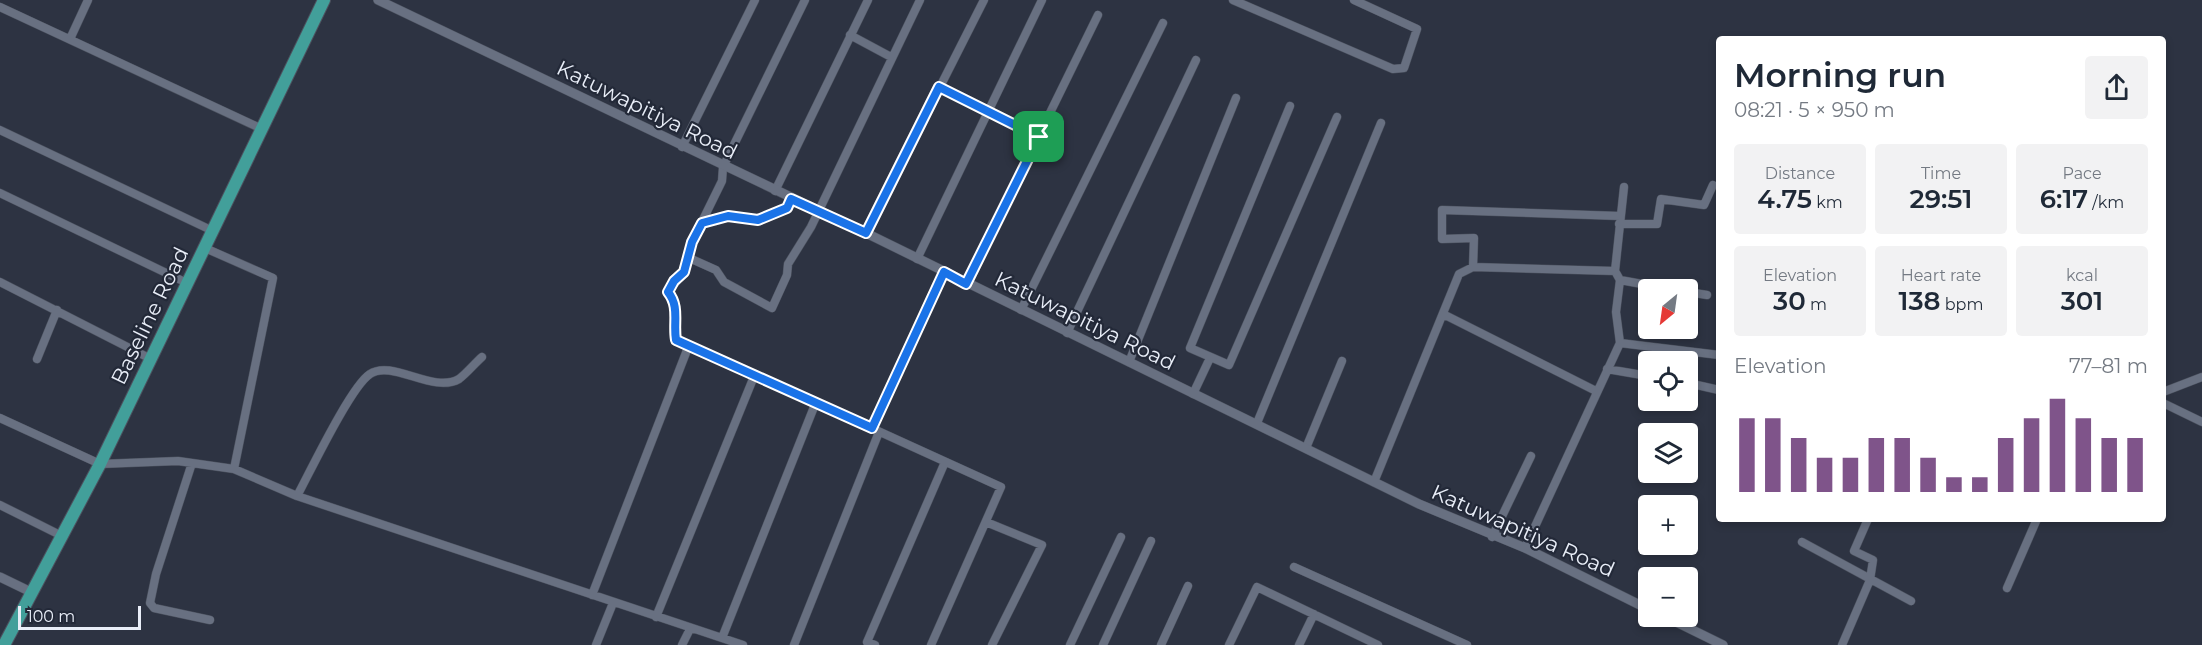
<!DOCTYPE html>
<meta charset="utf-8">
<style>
:root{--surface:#fff;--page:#f2f2f3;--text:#1f2937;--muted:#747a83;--accent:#7f548a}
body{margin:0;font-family:Montserrat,sans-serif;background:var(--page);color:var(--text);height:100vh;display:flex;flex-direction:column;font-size:22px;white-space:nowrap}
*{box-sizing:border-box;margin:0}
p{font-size:20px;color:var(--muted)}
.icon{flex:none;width:33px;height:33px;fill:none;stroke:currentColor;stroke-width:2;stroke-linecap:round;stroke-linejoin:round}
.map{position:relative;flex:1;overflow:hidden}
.sheet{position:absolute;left:1716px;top:36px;width:450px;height:486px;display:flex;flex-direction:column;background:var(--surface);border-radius:6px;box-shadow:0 3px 9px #0003}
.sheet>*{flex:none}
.needle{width:39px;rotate:209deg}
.buttons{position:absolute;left:1638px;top:279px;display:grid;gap:12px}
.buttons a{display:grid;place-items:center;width:60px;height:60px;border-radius:6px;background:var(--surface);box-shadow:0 3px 9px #0003;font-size:30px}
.scale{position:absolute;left:18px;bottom:15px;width:123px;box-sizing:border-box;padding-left:6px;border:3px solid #e9eef8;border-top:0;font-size:16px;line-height:21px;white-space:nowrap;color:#e9eef8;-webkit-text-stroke:4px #232938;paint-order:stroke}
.pin{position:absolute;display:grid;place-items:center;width:51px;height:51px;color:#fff;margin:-26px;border-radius:12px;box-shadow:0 3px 9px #0006}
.round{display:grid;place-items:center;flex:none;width:63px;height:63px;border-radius:6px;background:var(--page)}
.overview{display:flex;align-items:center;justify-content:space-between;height:102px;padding:0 18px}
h1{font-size:33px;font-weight:600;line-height:45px}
.figures{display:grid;grid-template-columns:repeat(3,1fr);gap:9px;height:102px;padding:6px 18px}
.figures div{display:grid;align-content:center;border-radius:6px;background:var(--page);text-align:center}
.figures b{font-size:26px;font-weight:600}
.figures small{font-size:16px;font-weight:400}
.figures p{font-size:16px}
.chart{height:168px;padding:12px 18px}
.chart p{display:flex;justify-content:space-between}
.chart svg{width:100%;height:108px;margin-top:6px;stroke:var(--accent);stroke-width:6}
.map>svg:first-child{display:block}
</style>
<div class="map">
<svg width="2202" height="645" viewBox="0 0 2202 645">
<rect width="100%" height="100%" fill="#2d3342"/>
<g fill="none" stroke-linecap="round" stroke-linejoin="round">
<defs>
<path id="minor" d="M1233 0 1393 69 1404 68 1417 29 1354 0
M0 7 262 129
M850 35 891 57
M70 39 88 0
M939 87 1039 137
M1290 106 1190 348 1229 365 1337 117
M0 130 213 231
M682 147 755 0
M775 191 868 0
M0 193 187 283
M702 223 728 216 758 220 787 208 791 199
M1619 224H1657L1661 199 1704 205 1713 185
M866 233 984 0
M205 248 273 278 234 469
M687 257 716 270 724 282 772 308 787 275 788 264 811 227 920 0
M917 259 1042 0
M1473 267 1474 238 1442 239V210L1620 216
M1615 271 1624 187
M1620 280 1675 290
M0 282 151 359
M966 284 1098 15
M1688 292 1707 295
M1021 310 1163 23
M1443 314 1596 391
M1067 333 1196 60
M1620 343 1719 355
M689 345 677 340C673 323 680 307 668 292L684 272 692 242 722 181 723 167 805 0
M37 359 57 310
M1129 362 1236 98
M1607 369 1648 376
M1688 383 1719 390
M2163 392 2202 377
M1193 394 1210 358
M2163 403 2202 422
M0 418 100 464 178 461 234 469 297 496 743 645
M1257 423 1381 123
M872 428 944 272
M1306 448 1342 361
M192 463 156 574 150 603 154 608 210 620
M1374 482 1459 274 1473 267 1615 271 1620 280 1616 312 1620 343 1525 548
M297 496C310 472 351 386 370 374 392 359 433 394 459 379 467 373 475 363 482 357
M0 505 62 536
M986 522 1042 545 992 645
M1492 537 1531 456
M1802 542 1911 601
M1294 567 1467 645
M2007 588 2037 519
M592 595 689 345 1001 487 931 645
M656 617 755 374
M722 638 816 402
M596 645 613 603
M682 645 690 629
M794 645 879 432
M875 645 867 642 945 462
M1070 645 1121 537
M1103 645 1151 541
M1161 645 1188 586
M1229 645 1257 587 1378 645
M1299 645 1314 614
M1842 645 1870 580 1873 560 1854 551 1868 519"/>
<path id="tertiary" d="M378 0 866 233 1419 504 1525 548 1648 609
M0 577 31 592
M1664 616 1723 645"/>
<path id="primary" d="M4 645 100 464 324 0"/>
</defs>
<use href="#minor" stroke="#4c525f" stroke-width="9"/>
<use href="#tertiary" stroke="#4c525f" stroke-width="10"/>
<use href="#primary" stroke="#4c525f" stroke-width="14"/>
<use href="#minor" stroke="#687081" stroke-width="8"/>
<use href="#tertiary" stroke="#687081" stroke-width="9"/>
<use href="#primary" stroke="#429f9a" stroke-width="12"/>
</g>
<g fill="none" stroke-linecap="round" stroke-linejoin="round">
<defs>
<path id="route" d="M939 87 1039 137 966 284 944 272 872 428 676 340C673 323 680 307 668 292L674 281 684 272 692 242 702 223 728 216 758 220 787 208 791 199 866 233Z"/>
</defs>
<use href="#route" stroke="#fff" stroke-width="12"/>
<use href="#route" stroke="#1a73e8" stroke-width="8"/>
</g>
<g text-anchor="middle" stroke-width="4.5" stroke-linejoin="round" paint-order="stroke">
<g font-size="21" fill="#e9eef8" stroke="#232938">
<text transform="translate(647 110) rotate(26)" y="7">Katuwapitiya Road</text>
<text transform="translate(150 316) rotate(-64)" y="7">Baseline Road</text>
<text transform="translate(1085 321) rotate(26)" y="7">Katuwapitiya Road</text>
<text transform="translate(1523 531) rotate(24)" y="7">Katuwapitiya Road</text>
</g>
</g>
</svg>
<div class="buttons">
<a><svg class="needle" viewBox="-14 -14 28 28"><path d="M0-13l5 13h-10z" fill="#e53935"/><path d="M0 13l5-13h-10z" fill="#747a83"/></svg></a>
<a><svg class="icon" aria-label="locate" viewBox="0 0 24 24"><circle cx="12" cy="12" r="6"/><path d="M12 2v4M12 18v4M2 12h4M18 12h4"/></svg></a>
<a><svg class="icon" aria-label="layers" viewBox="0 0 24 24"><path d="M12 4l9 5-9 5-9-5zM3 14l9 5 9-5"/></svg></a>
<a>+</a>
<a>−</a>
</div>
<div class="scale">100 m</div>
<div class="pin" style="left:1039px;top:137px;background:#1e9e55"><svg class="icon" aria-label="arrive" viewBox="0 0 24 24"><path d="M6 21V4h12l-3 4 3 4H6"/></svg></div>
<section class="sheet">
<div class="overview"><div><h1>Morning run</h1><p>08:21 · 5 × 950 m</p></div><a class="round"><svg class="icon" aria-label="share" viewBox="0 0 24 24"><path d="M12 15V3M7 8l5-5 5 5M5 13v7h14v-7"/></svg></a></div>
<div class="figures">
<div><p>Distance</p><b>4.75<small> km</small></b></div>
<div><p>Time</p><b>29:51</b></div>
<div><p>Pace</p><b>6:17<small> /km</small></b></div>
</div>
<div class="figures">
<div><p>Elevation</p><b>30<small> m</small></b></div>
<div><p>Heart rate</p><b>138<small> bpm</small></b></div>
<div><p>kcal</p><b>301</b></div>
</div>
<div class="chart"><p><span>Elevation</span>77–81 m</p>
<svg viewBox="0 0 160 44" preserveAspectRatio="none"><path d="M5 44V14M15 44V14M25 44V22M35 44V30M45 44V30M55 44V22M65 44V22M75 44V30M85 44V38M95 44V38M105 44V22M115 44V14M125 44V6M135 44V14M145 44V22M155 44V22"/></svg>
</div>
</section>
</div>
